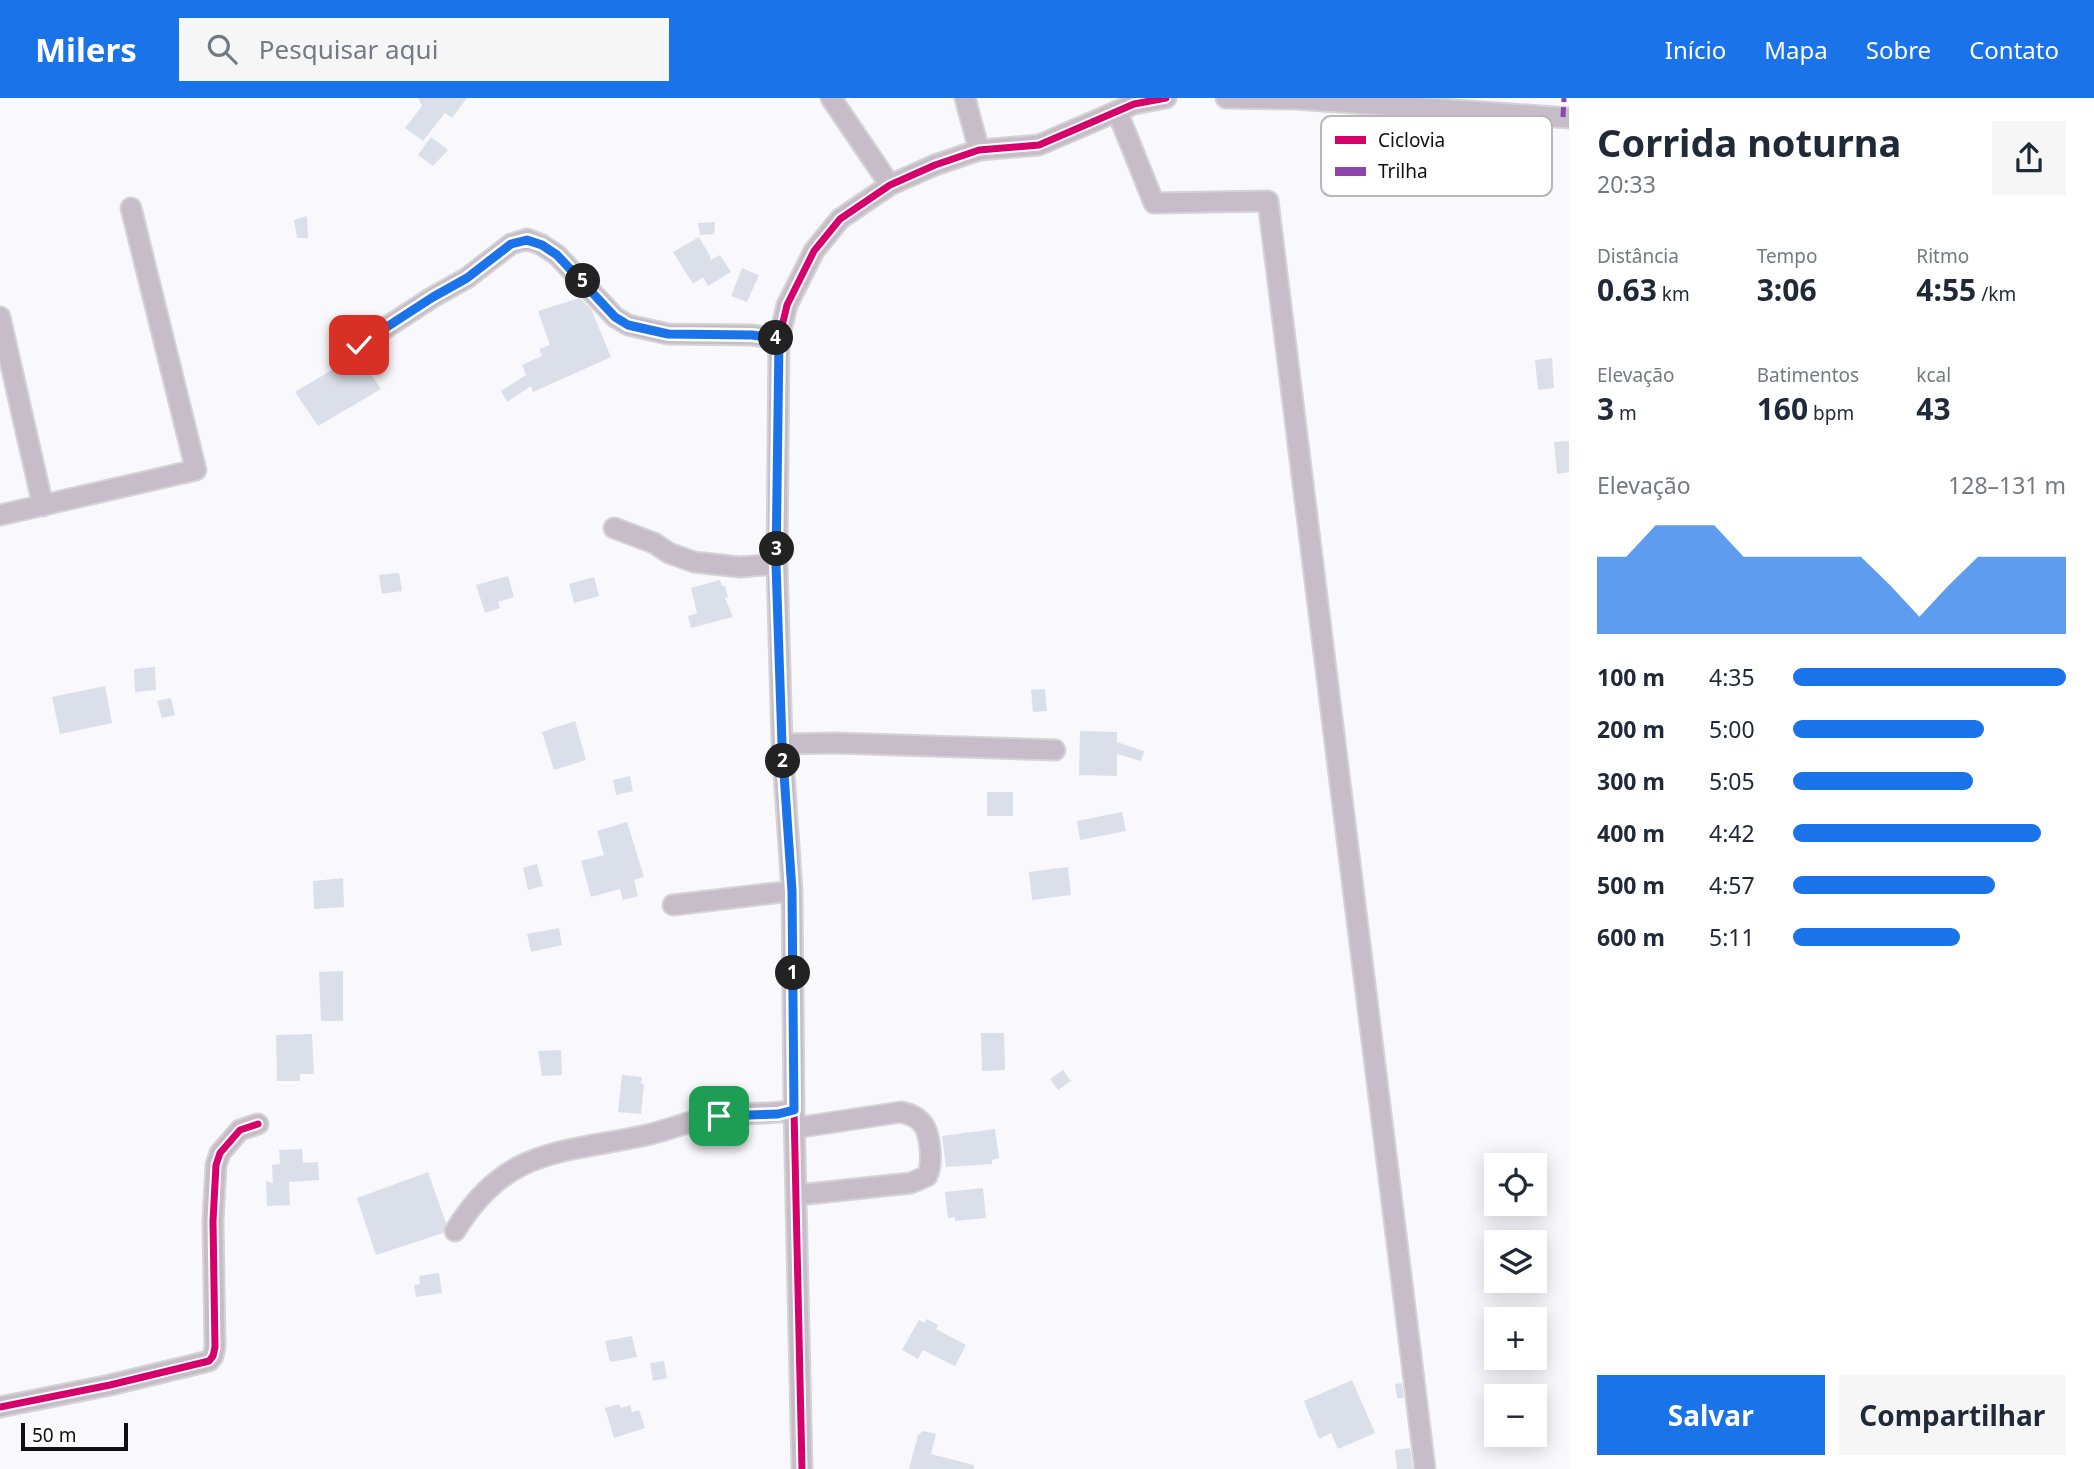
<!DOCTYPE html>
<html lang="pt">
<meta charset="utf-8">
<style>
:root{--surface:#fff;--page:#f6f6f7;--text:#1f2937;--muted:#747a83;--accent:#1a73e8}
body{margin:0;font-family:"Noto Sans",sans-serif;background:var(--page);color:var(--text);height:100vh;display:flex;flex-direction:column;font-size:26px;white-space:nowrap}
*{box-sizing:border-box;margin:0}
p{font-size:23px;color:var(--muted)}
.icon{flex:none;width:38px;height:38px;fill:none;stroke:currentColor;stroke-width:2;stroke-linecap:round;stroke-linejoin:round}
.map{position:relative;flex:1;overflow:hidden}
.side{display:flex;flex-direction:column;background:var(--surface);width:525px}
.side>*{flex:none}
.controls{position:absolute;left:1484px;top:1055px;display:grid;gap:14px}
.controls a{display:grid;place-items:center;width:63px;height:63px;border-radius:0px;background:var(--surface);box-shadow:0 4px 18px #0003;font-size:35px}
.scale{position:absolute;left:21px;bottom:18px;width:107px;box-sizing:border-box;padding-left:7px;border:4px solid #101012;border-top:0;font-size:19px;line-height:24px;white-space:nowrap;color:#101012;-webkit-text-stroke:5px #fff;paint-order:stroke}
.pin{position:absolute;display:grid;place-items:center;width:60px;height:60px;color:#fff;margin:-30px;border-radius:14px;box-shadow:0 4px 10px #0006}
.km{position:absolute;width:35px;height:35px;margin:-18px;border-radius:50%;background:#222;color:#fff;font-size:19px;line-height:35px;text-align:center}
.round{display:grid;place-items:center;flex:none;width:74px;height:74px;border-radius:0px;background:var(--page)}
.head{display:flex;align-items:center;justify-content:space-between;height:119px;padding:0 28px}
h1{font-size:38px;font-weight:700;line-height:52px}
.metrics{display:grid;grid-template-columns:repeat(3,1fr);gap:10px;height:119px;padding:7px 28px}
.metrics div{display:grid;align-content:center}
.metrics b{font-size:30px;font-weight:700}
.metrics small{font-size:19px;font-weight:400}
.metrics p{font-size:19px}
.chart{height:196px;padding:14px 28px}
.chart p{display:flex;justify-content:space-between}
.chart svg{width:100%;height:126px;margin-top:7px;fill:var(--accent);opacity:.7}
.cta{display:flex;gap:14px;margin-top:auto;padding:14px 28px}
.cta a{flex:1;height:80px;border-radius:0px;background:var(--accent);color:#fff;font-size:28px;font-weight:700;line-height:80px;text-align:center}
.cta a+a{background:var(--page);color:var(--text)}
ul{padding:0 28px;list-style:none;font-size:23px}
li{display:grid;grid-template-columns:112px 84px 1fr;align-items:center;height:52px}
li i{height:18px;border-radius:9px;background:var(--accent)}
header{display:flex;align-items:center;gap:42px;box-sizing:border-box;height:98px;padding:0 35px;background:var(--accent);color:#fff}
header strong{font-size:33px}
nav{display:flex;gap:38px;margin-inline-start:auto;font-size:24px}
.search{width:490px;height:63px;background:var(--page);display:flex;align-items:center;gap:18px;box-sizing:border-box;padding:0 24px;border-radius:0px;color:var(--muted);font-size:26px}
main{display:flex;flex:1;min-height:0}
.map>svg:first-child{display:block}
</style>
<header>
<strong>Milers</strong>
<div class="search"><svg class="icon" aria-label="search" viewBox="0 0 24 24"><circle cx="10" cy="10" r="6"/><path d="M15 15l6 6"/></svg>Pesquisar aqui</div>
<nav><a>Início</a><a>Mapa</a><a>Sobre</a><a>Contato</a></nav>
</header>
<main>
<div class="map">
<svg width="1569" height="1371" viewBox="0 0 1569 1371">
<rect width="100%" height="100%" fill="#f9f8fc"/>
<path fill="#dbdfea" d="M418 0H467L452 20 445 15 423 43 405 30 422 8Z
M431 39 448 52 433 68 418 57Z
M307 118 308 140H297L294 122Z
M715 124 714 136 700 137 698 125Z
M699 139 710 158V162L720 157 731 174 708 188 703 179 693 186 673 154Z
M742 170 759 177 747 204 731 198Z
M580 200 591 211 611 259 533 294 531 288 507 304 501 293 526 277 522 267 542 258 539 251 550 247 538 213Z
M355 258 359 259 381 291 318 328 295 294Z
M1552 260 1554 290 1538 292 1535 262Z
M1569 343V374L1557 376 1554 344Z
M399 475 402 493 382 496 379 477Z
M508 478 514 499 498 504 500 510 485 515 476 487Z
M594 479 599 498 574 505 569 486Z
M720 482 722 488H725L728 499 725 500 733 519 691 530 688 518 697 515 691 490Z
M155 569 156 592 135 594 134 571Z
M105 588 112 625 60 636 52 599Z
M1045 591 1047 613 1033 614 1031 592Z
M171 600 175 617 162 620 157 603Z
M575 623 586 662 554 672 542 634Z
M1080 633 1117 634V644L1144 653 1141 663 1117 656V678L1079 677Z
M630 678 633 693 616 697 613 682Z
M987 694H1013V718H987Z
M1122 714 1126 733 1080 742 1077 723Z
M627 724 644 779 634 782 638 798 623 802 620 791 591 799 581 763 604 757 597 733Z
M537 766 543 788 528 792 523 770Z
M1068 769 1071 797 1032 802 1029 774Z
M343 780 344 809 314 811 313 783Z
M559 830 562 847 531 854 527 836Z
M343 873V923H321L319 874Z
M981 935H1004L1005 972 982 973Z
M312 936 314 976H300V983H277L276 937Z
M561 952 562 977 542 978 538 953Z
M1063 972 1071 983 1058 992 1050 981Z
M622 977 642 979 641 986H644L641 1016 618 1014Z
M995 1031 999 1060 992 1062V1066L946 1069 942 1038Z
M302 1051 303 1065 318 1064 319 1082 289 1084 290 1107 267 1108 266 1083 273 1085 272 1067 280 1066 279 1052Z
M428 1074 446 1125 443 1135 376 1157 357 1100Z
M983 1090 986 1120 955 1123V1119L948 1120 945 1094Z
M439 1175 442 1195 416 1199 414 1187 420 1186 419 1178Z
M927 1221 938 1227 936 1231 966 1247 955 1268 923 1252 918 1261 902 1252 919 1222 924 1225Z
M632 1238 637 1259 610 1264 605 1243Z
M664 1263 667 1280 653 1283 650 1265Z
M1352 1282 1375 1335 1338 1351 1331 1335 1319 1341 1304 1303Z
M1402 1285 1404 1300H1397L1395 1286Z
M619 1306 621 1310 630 1307 632 1314 639 1312 645 1330 614 1340 605 1310Z
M923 1333 936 1336 931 1356 974 1367V1371H909L918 1337Z
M1410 1350 1413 1371H1397L1395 1352Z"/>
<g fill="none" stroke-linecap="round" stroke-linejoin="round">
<defs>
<path id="minor" d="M831 0 890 87
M965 0 979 52
M1226 0 1295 1 1569 20
M1117 13 1154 105 1268 103 1425 1371
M0 219 43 408
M359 247 433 199 467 180 511 146 527 141 542 147 557 157 615 219 628 227 668 236 752 237 779 241
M0 417 196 372 131 110
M614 430 654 445 669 455 694 464 740 469 777 466
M782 646 834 645 1055 652
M673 807 792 793
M795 1030 901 1014C909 1016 916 1018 921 1024 931 1034 933 1066 927 1078L911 1085 798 1097
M455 1133C505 1051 556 1056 642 1038 668 1033 692 1021 719 1018 744 1014 769 1017 794 1012
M0 1309 110 1287 209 1263 213 1258 215 1249 213 1123 216 1067 220 1055 240 1032 258 1026
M802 1371 794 1012 792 793 782 646 777 466 779 241 787 207 814 153 840 121 890 87 935 67 979 52 1039 47 1134 6 1166 0"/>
</defs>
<use href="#minor" stroke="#d4d4d6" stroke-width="23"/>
<use href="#minor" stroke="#c7bdc8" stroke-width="19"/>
<path stroke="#8e44ad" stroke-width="5" stroke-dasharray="10 5" stroke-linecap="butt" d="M1563 19 1564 0"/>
<defs>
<path id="cycleway" d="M359 247 433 199 467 180 511 146 527 141 542 147 557 157 615 219 628 227 668 236 752 237 779 241
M0 1309 110 1287 209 1263 213 1258 215 1249 213 1123 216 1067 220 1055 240 1032 258 1026
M802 1371 794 1012 792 793 782 646 777 466 779 241 787 207 814 153 840 121 890 87 935 67 979 52 1039 47 1134 6 1166 0"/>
</defs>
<use href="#cycleway" stroke="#fff" stroke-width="11"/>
<use href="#cycleway" stroke="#d6006c" stroke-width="7"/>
</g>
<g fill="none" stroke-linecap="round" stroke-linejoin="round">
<defs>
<path id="route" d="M359 247 433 199 467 180 511 146 527 142 542 147 557 157 615 219 628 227 668 236 752 237 779 241 776 466 782 646 792 793 794 1012 778 1016 719 1018"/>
</defs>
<use href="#route" stroke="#fff" stroke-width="14"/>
<use href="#route" stroke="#1a73e8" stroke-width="9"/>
</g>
<rect x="1321" y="18" width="231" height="80" rx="10" fill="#fff" stroke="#b7b7b8" stroke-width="2"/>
<rect x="1335" y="38" width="31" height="8" fill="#d6006c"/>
<rect x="1335" y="69" width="31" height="9" fill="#8e44ad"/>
<g font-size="19" fill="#101012">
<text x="1378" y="49">Ciclovia</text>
<text x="1378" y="80">Trilha</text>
</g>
</svg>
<div class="controls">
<a><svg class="icon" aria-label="locate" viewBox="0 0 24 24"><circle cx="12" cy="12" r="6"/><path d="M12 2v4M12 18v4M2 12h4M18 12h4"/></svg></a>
<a><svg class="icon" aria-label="layers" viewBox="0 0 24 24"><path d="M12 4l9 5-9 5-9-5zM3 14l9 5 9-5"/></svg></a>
<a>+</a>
<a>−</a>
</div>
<div class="scale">50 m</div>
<div class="pin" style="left:719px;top:1018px;background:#1e9e55"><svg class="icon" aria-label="arrive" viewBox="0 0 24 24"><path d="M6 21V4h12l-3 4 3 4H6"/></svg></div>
<div class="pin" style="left:359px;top:247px;background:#d93025"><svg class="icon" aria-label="check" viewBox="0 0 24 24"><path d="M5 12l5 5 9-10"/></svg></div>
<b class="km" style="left:793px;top:875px">1</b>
<b class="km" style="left:783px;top:663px">2</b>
<b class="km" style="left:777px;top:451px">3</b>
<b class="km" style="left:776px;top:240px">4</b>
<b class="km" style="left:583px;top:183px">5</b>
</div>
<section class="side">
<div class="head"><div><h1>Corrida noturna</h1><p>20:33</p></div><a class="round"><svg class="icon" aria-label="share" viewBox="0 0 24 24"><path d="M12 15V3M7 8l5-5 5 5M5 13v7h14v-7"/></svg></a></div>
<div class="metrics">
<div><p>Distância</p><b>0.63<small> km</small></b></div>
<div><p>Tempo</p><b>3:06</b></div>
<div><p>Ritmo</p><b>4:55<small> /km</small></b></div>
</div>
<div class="metrics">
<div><p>Elevação</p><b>3<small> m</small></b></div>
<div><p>Batimentos</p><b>160<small> bpm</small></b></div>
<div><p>kcal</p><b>43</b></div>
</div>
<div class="chart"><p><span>Elevação</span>128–131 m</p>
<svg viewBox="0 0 160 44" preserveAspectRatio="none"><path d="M0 44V17L10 17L20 6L30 6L40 6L50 17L60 17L70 17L80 17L90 17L100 27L110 38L120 27L130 17L140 17L150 17L160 17V44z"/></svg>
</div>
<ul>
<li><b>100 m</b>4:35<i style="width:100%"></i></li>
<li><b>200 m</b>5:00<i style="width:70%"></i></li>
<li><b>300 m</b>5:05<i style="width:66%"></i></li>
<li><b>400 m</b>4:42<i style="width:91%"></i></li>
<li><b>500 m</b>4:57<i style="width:74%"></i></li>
<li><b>600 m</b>5:11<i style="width:61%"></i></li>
</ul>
<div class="cta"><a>Salvar</a><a>Compartilhar</a></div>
</section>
</main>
